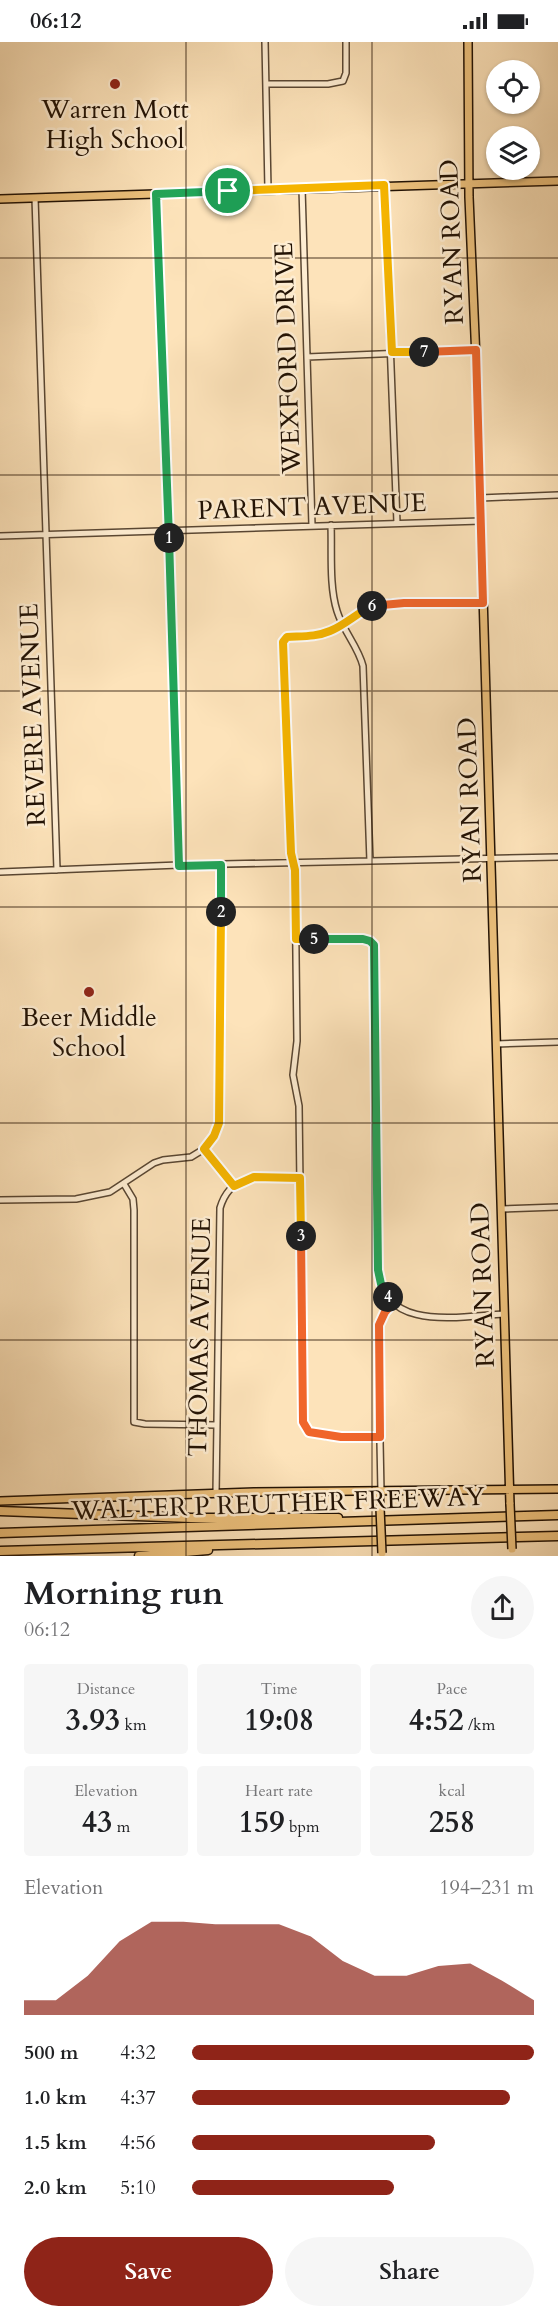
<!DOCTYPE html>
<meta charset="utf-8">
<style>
:root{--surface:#fff;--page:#f6f6f6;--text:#202124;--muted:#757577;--accent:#8f2418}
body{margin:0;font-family:Cardo,serif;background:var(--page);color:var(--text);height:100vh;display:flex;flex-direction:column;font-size:22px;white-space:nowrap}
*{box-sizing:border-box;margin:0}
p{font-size:20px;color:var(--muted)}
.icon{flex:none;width:33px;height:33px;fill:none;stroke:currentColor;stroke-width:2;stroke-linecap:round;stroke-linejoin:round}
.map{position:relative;height:1514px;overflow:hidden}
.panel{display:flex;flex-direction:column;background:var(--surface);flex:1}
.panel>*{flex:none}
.buttons{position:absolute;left:486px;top:18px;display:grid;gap:12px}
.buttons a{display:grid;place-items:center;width:54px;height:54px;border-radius:50%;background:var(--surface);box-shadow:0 2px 4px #0004;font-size:30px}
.pin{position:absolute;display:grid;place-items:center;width:51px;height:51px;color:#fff;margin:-26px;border:3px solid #fff;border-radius:50%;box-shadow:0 2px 6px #0007}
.km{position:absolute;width:30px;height:30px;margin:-15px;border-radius:50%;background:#222;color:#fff;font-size:16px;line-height:30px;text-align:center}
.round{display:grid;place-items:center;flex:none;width:63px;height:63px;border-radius:32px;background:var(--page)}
.headline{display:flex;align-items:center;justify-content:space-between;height:102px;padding:0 24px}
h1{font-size:33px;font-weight:700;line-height:45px}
.metrics{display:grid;grid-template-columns:repeat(3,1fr);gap:9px;height:102px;padding:6px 24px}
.metrics div{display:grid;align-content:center;border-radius:6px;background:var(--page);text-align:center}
.metrics b{font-size:30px;font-weight:700}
.metrics small{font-size:16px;font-weight:400}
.metrics p{font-size:16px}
.chart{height:168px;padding:12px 24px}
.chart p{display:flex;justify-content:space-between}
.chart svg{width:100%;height:108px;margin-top:6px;fill:var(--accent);opacity:.7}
.button{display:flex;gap:12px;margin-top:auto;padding:12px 24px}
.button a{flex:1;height:69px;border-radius:36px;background:var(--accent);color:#fff;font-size:24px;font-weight:700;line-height:69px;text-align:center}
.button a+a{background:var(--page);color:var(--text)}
ul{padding:0 24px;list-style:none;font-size:20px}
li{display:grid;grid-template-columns:96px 72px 1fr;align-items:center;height:45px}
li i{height:15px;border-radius:8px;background:var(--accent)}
.status{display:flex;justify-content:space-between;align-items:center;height:42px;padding:0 30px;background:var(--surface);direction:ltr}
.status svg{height:16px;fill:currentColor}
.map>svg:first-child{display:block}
</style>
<div class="status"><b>06:12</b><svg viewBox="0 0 49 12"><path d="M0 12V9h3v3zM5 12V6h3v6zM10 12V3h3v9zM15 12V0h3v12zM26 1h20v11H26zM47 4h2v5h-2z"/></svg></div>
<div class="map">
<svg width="558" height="1514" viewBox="0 0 558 1514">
<rect width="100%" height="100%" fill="#fde3ba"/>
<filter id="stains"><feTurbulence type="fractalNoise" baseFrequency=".00333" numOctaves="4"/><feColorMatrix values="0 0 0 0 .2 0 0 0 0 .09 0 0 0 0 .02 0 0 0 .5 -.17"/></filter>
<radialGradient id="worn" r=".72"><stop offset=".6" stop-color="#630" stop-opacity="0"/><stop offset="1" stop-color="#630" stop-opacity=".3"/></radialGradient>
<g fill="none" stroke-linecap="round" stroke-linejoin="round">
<defs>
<path id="minor" d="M265 0 268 147
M266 42H328L343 39 346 31V0
M384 143 397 481
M302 146 312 484
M157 151 179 823
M35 156 57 828
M307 315 476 308
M480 456 558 453
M331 483C332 509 329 544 337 569 343 589 358 604 363 624L370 819
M0 494 481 479
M0 830 179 823 558 815
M296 897H363L370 899 374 903 379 1228C383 1291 461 1274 504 1272
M496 1002 558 1000
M204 1107 234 1144
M124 1142 133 1157 134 1168V1380L145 1382 217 1383
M0 1158 76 1157 110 1150 154 1121 163 1118 191 1115 204 1107 214 1094 219 1076 221 823
M501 1167 558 1165
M380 1395C362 1395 308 1401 303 1380L299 1064 293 1033 297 999 295 828 292 813 283 599 287 595C302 594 318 596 332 588 346 581 357 569 372 564 397 556 455 561 483 561
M381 1450 378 1298 381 1277 393 1261
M216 1452 220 1166C232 1126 267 1136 300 1136"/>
<path id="major" d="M468 0 469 155 476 317 510 1462
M0 157 558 139
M379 1450 380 1466
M0 1459 254 1450 558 1447"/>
<path id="highway" d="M0 1469 191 1476H338
M0 1491 558 1473
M0 1509 558 1494
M139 1514 208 1508"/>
</defs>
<use href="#minor" stroke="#594632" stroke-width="8"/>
<use href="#major" stroke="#221204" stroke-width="10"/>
<use href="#highway" stroke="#221204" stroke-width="11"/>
<use href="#minor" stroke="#feedd2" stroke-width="5"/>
<use href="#major" stroke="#eec27d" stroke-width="7"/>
<use href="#highway" stroke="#eec27d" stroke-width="8"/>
<defs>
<path id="major-bridge" d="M510 1462 512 1507
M380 1466 382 1511"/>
</defs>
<use href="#major-bridge" stroke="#221204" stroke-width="10" stroke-linecap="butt"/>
<use href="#major-bridge" stroke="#eec27d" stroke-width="7"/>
</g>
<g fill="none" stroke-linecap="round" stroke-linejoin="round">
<defs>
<path id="split-1" d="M169 496 156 152 228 149"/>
<path id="split-2" d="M169 496 179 824 221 823V870"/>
<path id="split-3" d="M221 870 219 1081 214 1094 204 1107 234 1144 254 1135 300 1136 301 1194"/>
<path id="split-4" d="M301 1194 303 1380 309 1390 341 1395H380L379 1283 385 1270 393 1261 388 1255"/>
<path id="split-5" d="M314 897H363L370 899 374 903 378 1228 381 1242 388 1255"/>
<path id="split-6" d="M314 897H296L295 828 291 811 283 600 287 595C302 594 316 595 330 589 345 583 357 571 372 564"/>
<path id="split-7" d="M372 564 404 561H483L476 308 424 310"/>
<path id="split-8" d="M228 149 384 143 392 310H424"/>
</defs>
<use href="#split-1" stroke="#fff" stroke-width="12"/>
<use href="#split-2" stroke="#fff" stroke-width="12"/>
<use href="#split-3" stroke="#fff" stroke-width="12"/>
<use href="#split-4" stroke="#fff" stroke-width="12"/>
<use href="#split-5" stroke="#fff" stroke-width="12"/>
<use href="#split-6" stroke="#fff" stroke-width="12"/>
<use href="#split-7" stroke="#fff" stroke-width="12"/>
<use href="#split-8" stroke="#fff" stroke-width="12"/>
<use href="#split-1" stroke="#22a559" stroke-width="8"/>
<use href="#split-2" stroke="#22a559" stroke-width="8"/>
<use href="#split-3" stroke="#f5b400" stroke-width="8"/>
<use href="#split-4" stroke="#f0652b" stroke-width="8"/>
<use href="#split-5" stroke="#22a559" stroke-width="8"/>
<use href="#split-6" stroke="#f5b400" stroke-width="8"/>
<use href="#split-7" stroke="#f0652b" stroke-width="8"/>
<use href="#split-8" stroke="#f5b400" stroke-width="8"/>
</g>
<path fill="none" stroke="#221204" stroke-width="1.5" stroke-opacity="0.55" d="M186 0V1514M372 0V1514M0 216H558M0 433H558M0 649H558M0 865H558M0 1081H558M0 1298H558"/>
<g fill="#8f2418" stroke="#feedd2" stroke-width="2">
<circle cx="115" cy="42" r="6"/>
<circle cx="89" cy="950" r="6"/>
</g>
<g text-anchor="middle" stroke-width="5" stroke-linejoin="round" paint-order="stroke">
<g font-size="26" fill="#221204" stroke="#feedd2">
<text x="115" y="76">Warren Mott<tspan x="115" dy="30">High School</tspan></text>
<text x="89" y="984">Beer Middle<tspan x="89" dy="30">School</tspan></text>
</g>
<g font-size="26" fill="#221204" stroke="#feedd2">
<text transform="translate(451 200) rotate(-92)" y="9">RYAN ROAD</text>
<text transform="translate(287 316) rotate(-92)" y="9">WEXFORD DRIVE</text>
<text transform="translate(312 464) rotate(-2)" y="9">PARENT AVENUE</text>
<text transform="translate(32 673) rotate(-92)" y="9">REVERE AVENUE</text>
<text transform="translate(469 758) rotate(-92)" y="9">RYAN ROAD</text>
<text transform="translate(482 1243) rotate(-92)" y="9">RYAN ROAD</text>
<text transform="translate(199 1295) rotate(-89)" y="9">THOMAS AVENUE</text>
<text transform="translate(278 1461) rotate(-2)" y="9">WALTER P REUTHER FREEWAY</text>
</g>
</g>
<rect width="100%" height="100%" filter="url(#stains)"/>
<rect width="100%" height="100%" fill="url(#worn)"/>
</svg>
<div class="buttons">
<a><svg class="icon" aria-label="locate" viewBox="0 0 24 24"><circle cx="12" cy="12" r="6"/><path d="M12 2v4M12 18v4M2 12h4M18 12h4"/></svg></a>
<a><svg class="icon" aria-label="layers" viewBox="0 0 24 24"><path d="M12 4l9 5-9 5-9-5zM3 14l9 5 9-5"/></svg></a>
</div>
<div class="pin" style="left:228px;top:149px;background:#1e9e55"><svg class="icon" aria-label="arrive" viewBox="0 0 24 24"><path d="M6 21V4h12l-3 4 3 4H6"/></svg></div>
<b class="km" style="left:169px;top:496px">1</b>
<b class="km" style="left:221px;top:870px">2</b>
<b class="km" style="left:301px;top:1194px">3</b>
<b class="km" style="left:388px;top:1255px">4</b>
<b class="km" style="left:314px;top:897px">5</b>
<b class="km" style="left:372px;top:564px">6</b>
<b class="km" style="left:424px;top:310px">7</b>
</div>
<section class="panel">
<div class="headline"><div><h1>Morning run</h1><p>06:12</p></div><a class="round"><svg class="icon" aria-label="share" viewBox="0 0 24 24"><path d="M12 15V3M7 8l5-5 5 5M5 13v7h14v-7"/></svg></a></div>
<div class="metrics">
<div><p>Distance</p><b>3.93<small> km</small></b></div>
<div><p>Time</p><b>19:08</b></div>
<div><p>Pace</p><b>4:52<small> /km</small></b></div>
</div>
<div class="metrics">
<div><p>Elevation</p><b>43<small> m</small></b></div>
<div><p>Heart rate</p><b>159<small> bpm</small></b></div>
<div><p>kcal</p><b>258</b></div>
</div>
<div class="chart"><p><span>Elevation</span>194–231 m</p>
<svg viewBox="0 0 160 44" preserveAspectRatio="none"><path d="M0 44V38L10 38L20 28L30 14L40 6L50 6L60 7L70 7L80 7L90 12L100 22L110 28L120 28L130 24L140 23L150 30L160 38V44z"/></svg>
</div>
<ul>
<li><b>500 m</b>4:32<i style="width:100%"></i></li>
<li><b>1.0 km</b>4:37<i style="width:93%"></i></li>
<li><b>1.5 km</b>4:56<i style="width:71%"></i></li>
<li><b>2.0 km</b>5:10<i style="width:59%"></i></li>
</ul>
<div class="button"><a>Save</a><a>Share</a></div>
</section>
